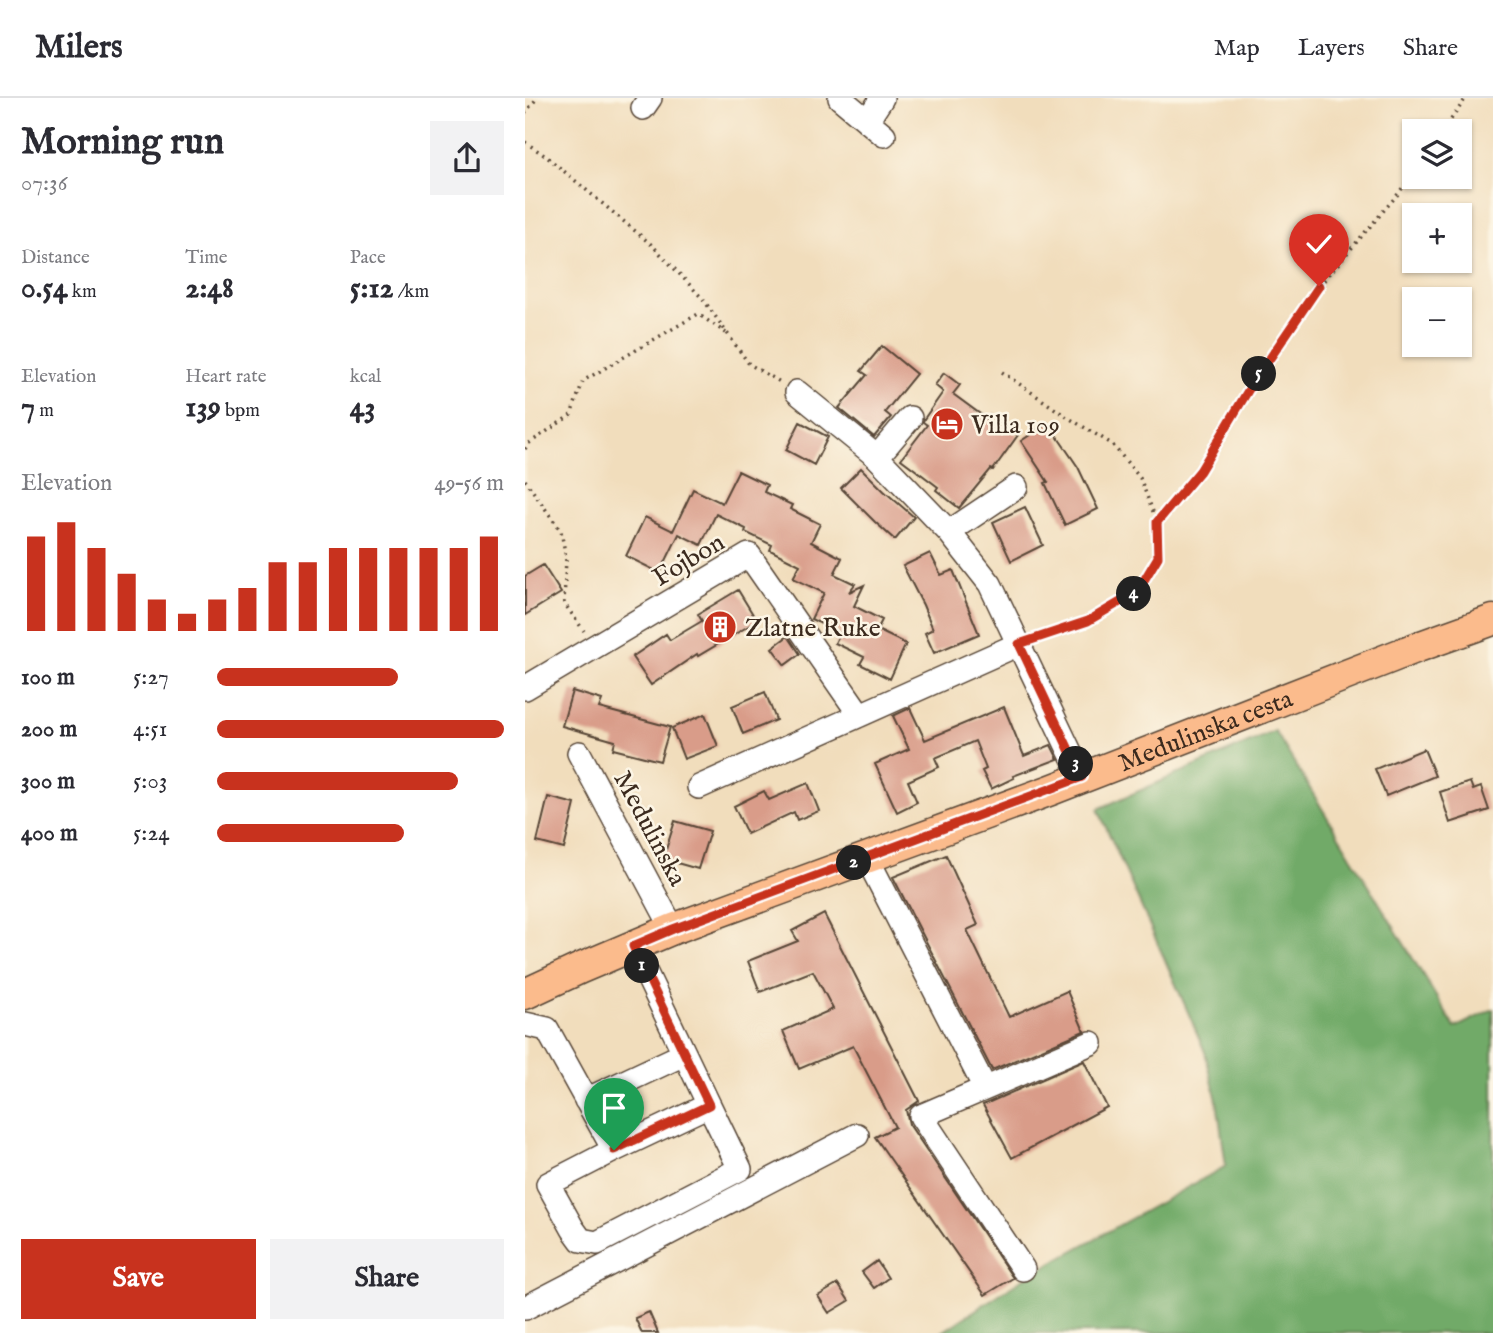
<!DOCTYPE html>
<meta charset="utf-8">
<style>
:root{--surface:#fff;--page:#f2f2f3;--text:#2b2b33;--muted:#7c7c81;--line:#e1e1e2;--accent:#c8321e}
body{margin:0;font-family:"IM FELL English",serif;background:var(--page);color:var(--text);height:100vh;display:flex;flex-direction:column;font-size:26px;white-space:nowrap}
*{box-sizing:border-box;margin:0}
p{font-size:23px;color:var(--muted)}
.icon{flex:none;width:38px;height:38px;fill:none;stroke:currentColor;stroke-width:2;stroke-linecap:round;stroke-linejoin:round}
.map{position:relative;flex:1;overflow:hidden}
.sheet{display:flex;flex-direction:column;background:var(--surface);width:525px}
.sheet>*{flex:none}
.fabs{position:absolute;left:877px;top:21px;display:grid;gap:14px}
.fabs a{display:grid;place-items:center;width:70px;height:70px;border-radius:0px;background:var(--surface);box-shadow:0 2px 5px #0004;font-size:35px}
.pin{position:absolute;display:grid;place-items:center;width:60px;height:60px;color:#fff;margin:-72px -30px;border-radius:50% 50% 50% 0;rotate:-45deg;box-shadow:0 0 7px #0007}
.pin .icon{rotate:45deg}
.km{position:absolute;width:35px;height:35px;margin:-18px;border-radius:50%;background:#222;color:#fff;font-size:19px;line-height:35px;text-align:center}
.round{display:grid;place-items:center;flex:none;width:74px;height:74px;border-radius:0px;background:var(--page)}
.summary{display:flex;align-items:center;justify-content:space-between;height:119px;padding:0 21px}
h1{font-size:38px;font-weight:800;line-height:52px}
.stats{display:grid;grid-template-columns:repeat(3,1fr);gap:10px;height:119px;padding:7px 21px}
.stats div{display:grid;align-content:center}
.stats b{font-size:30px;font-weight:800}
.stats small{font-size:19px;font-weight:400}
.stats p{font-size:19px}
.chart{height:196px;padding:14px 21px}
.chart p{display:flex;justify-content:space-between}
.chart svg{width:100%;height:126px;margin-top:7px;stroke:var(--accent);stroke-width:6}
.primary-button{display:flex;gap:14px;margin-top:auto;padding:14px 21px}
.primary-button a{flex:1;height:80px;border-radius:0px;background:var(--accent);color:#fff;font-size:28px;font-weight:800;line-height:80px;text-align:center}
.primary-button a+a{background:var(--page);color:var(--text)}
ul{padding:0 21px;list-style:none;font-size:23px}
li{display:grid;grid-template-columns:112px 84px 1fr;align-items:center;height:52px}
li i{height:18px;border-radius:9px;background:var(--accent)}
header{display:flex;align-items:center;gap:42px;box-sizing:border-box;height:98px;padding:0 35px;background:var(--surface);border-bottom:2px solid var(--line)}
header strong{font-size:33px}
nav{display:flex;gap:38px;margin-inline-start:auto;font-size:24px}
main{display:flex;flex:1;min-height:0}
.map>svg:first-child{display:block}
</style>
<header>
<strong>Milers</strong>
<nav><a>Map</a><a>Layers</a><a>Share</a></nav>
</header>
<main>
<section class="sheet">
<div class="summary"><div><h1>Morning run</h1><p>07:36</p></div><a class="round"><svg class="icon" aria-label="share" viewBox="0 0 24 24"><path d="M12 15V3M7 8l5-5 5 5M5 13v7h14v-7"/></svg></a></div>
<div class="stats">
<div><p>Distance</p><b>0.54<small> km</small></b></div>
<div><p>Time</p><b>2:48</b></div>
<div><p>Pace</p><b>5:12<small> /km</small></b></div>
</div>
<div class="stats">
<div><p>Elevation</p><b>7<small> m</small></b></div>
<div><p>Heart rate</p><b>139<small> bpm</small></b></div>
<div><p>kcal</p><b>43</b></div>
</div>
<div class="chart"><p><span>Elevation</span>49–56 m</p>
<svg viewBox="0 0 160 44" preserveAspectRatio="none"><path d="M5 44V11M15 44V6M25 44V15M35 44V24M45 44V33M55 44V38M65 44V33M75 44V29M85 44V20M95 44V20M105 44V15M115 44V15M125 44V15M135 44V15M145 44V15M155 44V11"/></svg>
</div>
<ul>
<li><b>100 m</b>5:27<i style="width:63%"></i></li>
<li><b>200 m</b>4:51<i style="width:100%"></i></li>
<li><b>300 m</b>5:03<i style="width:84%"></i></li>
<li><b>400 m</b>5:24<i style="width:65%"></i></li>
</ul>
<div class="primary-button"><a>Save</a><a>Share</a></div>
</section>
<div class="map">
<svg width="968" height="1235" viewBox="0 0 968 1235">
<rect width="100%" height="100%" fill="#fcf5e5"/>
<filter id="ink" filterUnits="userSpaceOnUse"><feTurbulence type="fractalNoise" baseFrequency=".0143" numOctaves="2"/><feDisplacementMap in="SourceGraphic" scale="14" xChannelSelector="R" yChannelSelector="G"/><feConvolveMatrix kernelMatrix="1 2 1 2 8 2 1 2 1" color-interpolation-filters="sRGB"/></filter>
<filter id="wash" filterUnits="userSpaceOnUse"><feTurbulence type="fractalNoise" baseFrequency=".00686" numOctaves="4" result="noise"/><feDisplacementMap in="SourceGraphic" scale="28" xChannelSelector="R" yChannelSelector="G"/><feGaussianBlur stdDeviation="1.57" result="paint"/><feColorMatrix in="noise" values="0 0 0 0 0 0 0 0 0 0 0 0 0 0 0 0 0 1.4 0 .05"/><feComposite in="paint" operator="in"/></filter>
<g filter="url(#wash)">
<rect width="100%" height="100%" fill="#f1ddbc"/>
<path fill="#71aa68" stroke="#566a43" stroke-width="2" d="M750 633 930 930 968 911V1235H416L497 1181 701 1068 692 1003 680 954 663 914 573 711Z"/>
<g id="blocks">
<path fill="#d99c89" d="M357 248 391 276 360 314 366 319 349 339 314 310 342 277 336 273Z
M419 275 435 287 428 296 462 321 465 317 493 337 468 372 466 371 434 410 411 392 413 389 376 361 402 327 398 324 399 321 418 294 410 287Z
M275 324 303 339 289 367 261 352Z
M523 325 553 369 573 411 540 427 520 385 523 384 496 343Z
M336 370 359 393 389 419 370 442 350 424 316 390Z
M213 373 242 387 239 394 267 407 265 411 295 426 286 444 317 460 309 476 330 486 324 494 339 487 329 508 357 522 352 532 381 546 365 581 335 566 339 559 310 545 315 535 286 521 299 495 268 480 275 467 245 452 247 447 220 434 221 431 191 416 176 447 154 436 135 475 101 458 120 419 148 433 168 391 197 405Z
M500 409 518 447 486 463 468 424Z
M405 455 416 477 428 472 454 536 409 555 400 535 408 531 398 507 378 468Z
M18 467 36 495 0 517V478Z
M213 492 232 523 173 558 172 556 126 587 107 559 141 536 145 542 177 523 173 516Z
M263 538 275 556 260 567 247 550Z
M47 593 77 602 74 610 145 629 135 663 88 651 90 643 37 628Z
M240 594 251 622 218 636 207 608Z
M479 609 499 658 526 647 533 661 488 678 489 680 466 691 457 673 461 671 450 643 410 660 414 669 383 683 392 704 372 714 350 666 384 651 368 618 385 610 400 642Z
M180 616 193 648 159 661 147 630Z
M899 651 910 678 861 698 850 671Z
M945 684 948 692 956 689 964 712 925 725 915 694Z
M283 685 294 713 272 722 269 714 222 736 209 708 239 693 244 702Z
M23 699 50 706 39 751 12 744Z
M150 723 185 733 173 771 138 761Z
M421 757 453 827 442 832 484 919 542 893 559 933 467 972 368 779Z
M299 816 394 1003 381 1012 384 1026 488 1180 460 1197 350 1039 370 1029 328 948 274 971 258 933 308 911 288 873 235 894 223 863 273 843 267 833Z
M559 963 582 1009 487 1060 458 1007Z
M352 1163 363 1180 349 1190 337 1174Z
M313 1186 324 1203 304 1215 293 1198Z
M124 1214 133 1235H117L110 1220Z"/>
</g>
</g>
<g filter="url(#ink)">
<use href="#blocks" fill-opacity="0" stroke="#564536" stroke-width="2"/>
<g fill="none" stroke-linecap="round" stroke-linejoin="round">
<defs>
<path id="minor" d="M315 0 359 37
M118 10 125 0
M342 23 357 0
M272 294 352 359 424 434 465 486 557 679
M352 359 385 320
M424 434 491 389
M0 590 224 457 335 617
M54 655 148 831
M174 689 494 546
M342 760 460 990
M0 926 22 931 89 1052 184 1007 108 848
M61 1002 159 956
M89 1052 23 1086 48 1131 56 1142 72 1145 215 1071 184 1007
M498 1171 396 1018 566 945
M0 1210 332 1037"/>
<g id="major">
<path id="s1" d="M0 896 56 870 148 831 526 692 893 549 968 522"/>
</g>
</defs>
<use href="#minor" stroke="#564536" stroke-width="26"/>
<use href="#major" stroke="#564536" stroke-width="33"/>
<path stroke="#564536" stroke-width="3.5" stroke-dasharray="2 5" stroke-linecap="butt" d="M0 15 12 0
M918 33 941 0
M0 44 22 59 128 148 178 201 224 266 257 285
M477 274 542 319 587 346 615 380 632 424 633 459 612 494 563 523 513 540
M0 351 3 346 46 317 58 283 173 216 201 235
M0 382 36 433 41 460 39 505 59 533
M632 424 675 373 724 291 794 188 873 96 889 74"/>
<use href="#minor" stroke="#fff" stroke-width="23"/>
<use href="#major" stroke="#fbbb8c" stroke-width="30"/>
</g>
</g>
<g fill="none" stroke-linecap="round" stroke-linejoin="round" filter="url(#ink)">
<defs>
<path id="route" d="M89 1052 184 1007 108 848 148 831 557 679 494 546 563 523 612 494 633 459 632 424 675 373 724 291 794 188"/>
</defs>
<use href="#route" stroke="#fff" stroke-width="14"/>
<use href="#route" stroke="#c8321e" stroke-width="9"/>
</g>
<defs>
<symbol id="hotel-disc" viewBox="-11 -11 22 22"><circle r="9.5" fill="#c8321e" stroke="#fcf5e5"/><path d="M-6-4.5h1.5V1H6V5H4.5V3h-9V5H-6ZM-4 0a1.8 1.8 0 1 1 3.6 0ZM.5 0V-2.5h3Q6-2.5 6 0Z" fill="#fff"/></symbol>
<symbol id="building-disc" viewBox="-11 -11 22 22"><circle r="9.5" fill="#c8321e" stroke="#fcf5e5"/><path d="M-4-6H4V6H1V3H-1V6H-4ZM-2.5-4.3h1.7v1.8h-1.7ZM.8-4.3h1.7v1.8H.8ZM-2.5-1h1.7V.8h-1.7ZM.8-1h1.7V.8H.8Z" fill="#fff"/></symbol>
</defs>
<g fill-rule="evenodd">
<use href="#hotel-disc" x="403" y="307" width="38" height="38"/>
<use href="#building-disc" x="176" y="510" width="38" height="38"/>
</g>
<g text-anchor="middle" stroke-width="5" stroke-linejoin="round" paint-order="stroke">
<g font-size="26" fill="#3b2a1e" stroke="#fcf5e5" text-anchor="start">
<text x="446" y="335">Villa 109</text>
<text x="220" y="538">Zlatne Ruke</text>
</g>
<g font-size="26" fill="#3b2a1e" stroke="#fcf5e5">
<text transform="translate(163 461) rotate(-31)" y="9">Fojbon</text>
<text dy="9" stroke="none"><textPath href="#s1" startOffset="730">Medulinska cesta</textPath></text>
<text transform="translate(126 730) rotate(62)" y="9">Medulinska</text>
</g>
</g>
</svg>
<div class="fabs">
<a><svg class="icon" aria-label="layers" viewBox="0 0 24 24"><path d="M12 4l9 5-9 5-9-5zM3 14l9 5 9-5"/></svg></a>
<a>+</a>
<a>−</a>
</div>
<div class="pin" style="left:89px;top:1052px;background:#1e9e55"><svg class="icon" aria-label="arrive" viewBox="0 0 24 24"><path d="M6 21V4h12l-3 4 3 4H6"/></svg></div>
<div class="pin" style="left:794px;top:188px;background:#d93025"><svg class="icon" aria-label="check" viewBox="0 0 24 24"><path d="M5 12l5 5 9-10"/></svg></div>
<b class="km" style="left:117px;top:868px">1</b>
<b class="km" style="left:329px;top:765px">2</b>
<b class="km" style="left:551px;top:666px">3</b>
<b class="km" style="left:609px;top:496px">4</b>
<b class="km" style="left:734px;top:276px">5</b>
</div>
</main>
